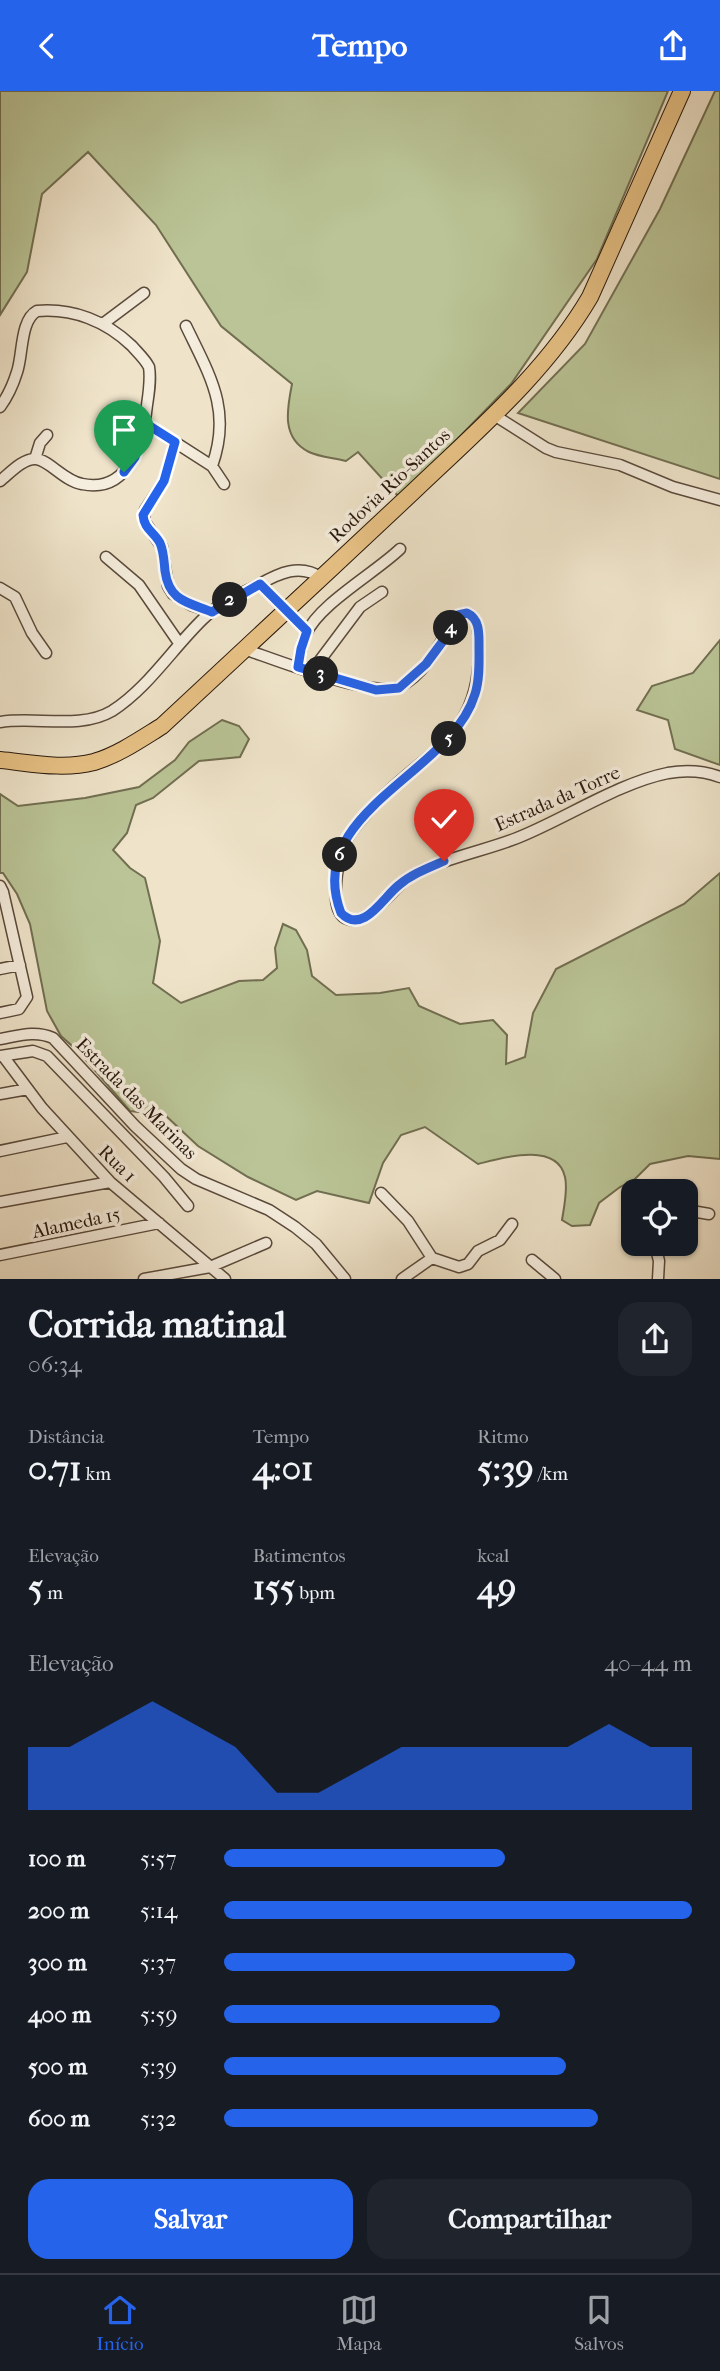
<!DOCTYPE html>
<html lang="pt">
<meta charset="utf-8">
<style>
:root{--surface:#171b24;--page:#20242c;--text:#f1f3f6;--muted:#9ea1a6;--line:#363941;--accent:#2563eb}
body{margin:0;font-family:"IM FELL French Canon",serif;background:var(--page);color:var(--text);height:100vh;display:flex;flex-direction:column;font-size:26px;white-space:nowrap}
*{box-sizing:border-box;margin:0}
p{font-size:23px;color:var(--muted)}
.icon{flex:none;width:38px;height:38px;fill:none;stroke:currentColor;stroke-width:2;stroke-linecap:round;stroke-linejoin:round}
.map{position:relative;height:1188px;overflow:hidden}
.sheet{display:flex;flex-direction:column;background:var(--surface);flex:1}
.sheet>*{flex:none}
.controls{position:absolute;left:621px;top:1088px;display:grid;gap:14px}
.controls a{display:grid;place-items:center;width:77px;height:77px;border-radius:14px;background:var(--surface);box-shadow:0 2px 5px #0004;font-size:35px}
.pin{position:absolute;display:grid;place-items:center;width:60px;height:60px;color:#fff;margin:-72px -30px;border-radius:50% 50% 50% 0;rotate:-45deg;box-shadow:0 0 7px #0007}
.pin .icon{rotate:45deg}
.km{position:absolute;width:35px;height:35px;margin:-18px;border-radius:50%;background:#222;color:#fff;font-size:19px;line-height:35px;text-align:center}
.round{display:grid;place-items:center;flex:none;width:74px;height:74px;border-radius:21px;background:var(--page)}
.overview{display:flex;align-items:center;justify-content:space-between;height:119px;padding:0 28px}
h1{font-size:38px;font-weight:700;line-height:52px}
.figures{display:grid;grid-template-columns:repeat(3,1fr);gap:10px;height:119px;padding:7px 28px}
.figures div{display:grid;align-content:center}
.figures b{font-size:35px;font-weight:700}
.figures small{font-size:19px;font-weight:400}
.figures p{font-size:19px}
.chart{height:196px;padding:14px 28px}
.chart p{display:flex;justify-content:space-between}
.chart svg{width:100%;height:126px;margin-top:7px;fill:var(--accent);opacity:.7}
.action{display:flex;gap:14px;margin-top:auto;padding:14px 28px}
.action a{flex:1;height:80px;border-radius:21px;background:var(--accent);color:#fff;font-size:28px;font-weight:700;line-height:80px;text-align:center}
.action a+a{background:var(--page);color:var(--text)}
ul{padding:0 28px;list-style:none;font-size:23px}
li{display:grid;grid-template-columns:112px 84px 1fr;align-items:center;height:52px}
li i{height:18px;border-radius:9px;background:var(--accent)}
header{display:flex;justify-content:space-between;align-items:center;height:91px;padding:0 28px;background:var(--accent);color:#fff;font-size:32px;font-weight:700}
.dock{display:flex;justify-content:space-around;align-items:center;height:98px;border-top:2px solid var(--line);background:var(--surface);font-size:19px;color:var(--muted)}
.dock a{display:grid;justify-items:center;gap:4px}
.dock .active{color:var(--accent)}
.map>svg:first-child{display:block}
</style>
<header><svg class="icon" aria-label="back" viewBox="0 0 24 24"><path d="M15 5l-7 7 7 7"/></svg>Tempo<svg class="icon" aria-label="share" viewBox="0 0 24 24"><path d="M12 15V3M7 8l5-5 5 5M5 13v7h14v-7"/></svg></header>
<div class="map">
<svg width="720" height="1188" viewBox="0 0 720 1188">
<rect width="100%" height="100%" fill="#efe4ca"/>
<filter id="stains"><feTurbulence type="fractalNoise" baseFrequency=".00286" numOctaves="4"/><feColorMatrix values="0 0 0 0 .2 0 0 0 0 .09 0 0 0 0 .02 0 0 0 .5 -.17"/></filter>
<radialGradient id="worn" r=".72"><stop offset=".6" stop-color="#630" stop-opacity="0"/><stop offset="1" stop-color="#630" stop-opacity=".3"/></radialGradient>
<path fill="#bac496" stroke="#716e51" stroke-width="2" d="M0 0H668L597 168 511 293 433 373 398 405 358 361 346 370C335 367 319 366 309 361 281 347 287 318 292 293L221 235 156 134 88 61 42 103 27 181 0 224Z
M715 0H720V388L518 322 585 253 660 118Z
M720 549V674L675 658 668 629 637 619 652 595 693 582Z
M222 629 239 635 249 648 240 666 199 670 153 707 136 714 127 742 113 759 130 777 145 787 160 850 153 892 181 912 239 890 263 889 277 877 275 857 283 833 296 839 307 859 312 885 336 904 380 902 409 897 419 915 460 933 493 929 507 944 506 973 525 966 533 922 556 878 684 813 720 782V1068L688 1065 650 1073 634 1089 620 1096 599 1112 590 1134 572 1135 562 1129C564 1116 568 1099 565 1086 557 1050 502 1067 478 1073L425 1036 401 1044 383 1072 369 1112 317 1100 296 1109 248 1086 198 1055 165 1024 130 1020 80 962 61 945 47 920 30 833 17 803 3 782H0V703L18 715 85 707 139 696 175 669 189 651Z"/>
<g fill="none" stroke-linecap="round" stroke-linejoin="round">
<defs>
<path id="minor" d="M104 232 144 202
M186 235C210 285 232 319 212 375
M0 316C8 305 13 294 17 281 23 264 20 229 37 220 73 217 106 230 132 255 138 262 145 268 149 276 151 288 149 301 147 314 143 350 130 403 82 393 64 390 49 369 36 368 23 367 9 383 0 390
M494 324 546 357 556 361 620 374 673 396 720 409
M145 332 212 375 224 393
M175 351 164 390 145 419 144 430 162 456 168 495 173 503 191 514 212 521
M35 368 40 352 47 344
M106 466 139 494 179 552
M0 497 15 506 32 542 46 562
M244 558C274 568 377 609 401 595 429 580 441 548 458 524L467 522C480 528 478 542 479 554 482 651 420 661 367 722 356 734 343 749 340 766 337 780 330 818 345 827 367 839 392 797 408 787 442 767 481 761 517 747 565 728 618 692 668 682 685 679 704 680 720 686
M298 576C300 565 301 554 306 543 319 513 375 482 400 458
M312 580 360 516 382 501
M0 631C35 625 80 639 112 620 148 597 172 558 203 528 218 513 239 504 258 494 279 482 300 472 322 487
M0 795 3 801 27 906 19 918 0 922
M0 878 20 874
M0 948C18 945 35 939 53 947L135 1035 181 1078 196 1088 269 1119 295 1136 316 1153 345 1188
M0 965 33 960 47 965 164 1086 188 1115
M3 965 42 1017 110 1091 225 1188
M0 1003 28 998
M0 1060 67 1046
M381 1102 408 1130 432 1167 459 1176 468 1173 478 1160 500 1149 512 1133
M0 1111 110 1091
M686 1119 709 1123
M655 1153 659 1170 658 1188
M0 1164 159 1132
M532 1169 555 1188
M144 1188 210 1176 266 1152
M402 1188 432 1167"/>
<path id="highway" d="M0 669C31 672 63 679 94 671 118 664 141 648 162 635 247 556 331 478 415 399 478 339 546 281 590 206L682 0"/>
</defs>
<use href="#minor" stroke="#5a4a3c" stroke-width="13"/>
<use href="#highway" stroke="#28170c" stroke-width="18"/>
<use href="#minor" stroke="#f5eddd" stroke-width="10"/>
<use href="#highway" stroke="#e8c285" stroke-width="16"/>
<path stroke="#28170c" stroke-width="2" stroke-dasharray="5 3.5" stroke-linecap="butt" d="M260 493 307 540"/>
</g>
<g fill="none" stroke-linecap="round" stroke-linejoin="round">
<defs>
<path id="route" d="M124 381 135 366 145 332 175 351 164 390 143 424C144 438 154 441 160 452 164 461 164 471 165 480 169 510 187 511 212 521L260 493 307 540 301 558 298 576 376 599 399 597 426 573 446 546 458 524 467 522C480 528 479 543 479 555 479 570 480 588 475 603 451 684 302 720 341 822 363 845 384 805 399 794 412 783 428 777 444 770"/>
</defs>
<use href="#route" stroke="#fff" stroke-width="14"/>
<use href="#route" stroke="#2563eb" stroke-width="9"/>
</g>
<g text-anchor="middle" stroke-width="7" stroke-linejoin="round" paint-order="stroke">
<g font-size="19" fill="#28170c" stroke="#f5eddd">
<text transform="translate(389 394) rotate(-43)" y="7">Rodovia Rio-Santos</text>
<text transform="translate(557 707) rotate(-24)" y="7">Estrada da Torre</text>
<text transform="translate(137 1007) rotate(45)" y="7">Estrada das Marinas</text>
<text transform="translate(118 1072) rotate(44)" y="7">Rua 1</text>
<text transform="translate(76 1131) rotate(-12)" y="7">Alameda 15</text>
</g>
</g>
<rect width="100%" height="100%" filter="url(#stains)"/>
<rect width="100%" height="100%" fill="url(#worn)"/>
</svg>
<div class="controls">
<a><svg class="icon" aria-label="locate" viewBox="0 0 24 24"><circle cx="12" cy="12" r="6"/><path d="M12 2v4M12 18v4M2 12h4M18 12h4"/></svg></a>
</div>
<div class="pin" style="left:124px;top:381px;background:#1e9e55"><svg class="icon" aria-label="arrive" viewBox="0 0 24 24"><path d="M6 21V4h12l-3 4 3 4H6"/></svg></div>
<div class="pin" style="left:444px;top:770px;background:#d93025"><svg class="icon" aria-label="check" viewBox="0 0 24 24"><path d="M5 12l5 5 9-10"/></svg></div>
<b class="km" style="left:230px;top:509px">2</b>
<b class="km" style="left:321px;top:583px">3</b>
<b class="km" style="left:451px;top:537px">4</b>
<b class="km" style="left:449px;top:648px">5</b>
<b class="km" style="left:340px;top:764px">6</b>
</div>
<section class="sheet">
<div class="overview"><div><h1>Corrida matinal</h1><p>06:34</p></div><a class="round"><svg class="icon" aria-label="share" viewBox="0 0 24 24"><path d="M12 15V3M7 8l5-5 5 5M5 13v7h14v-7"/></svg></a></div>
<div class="figures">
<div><p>Distância</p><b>0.71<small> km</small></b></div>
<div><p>Tempo</p><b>4:01</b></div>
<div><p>Ritmo</p><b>5:39<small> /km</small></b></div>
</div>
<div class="figures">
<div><p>Elevação</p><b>5<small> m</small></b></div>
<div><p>Batimentos</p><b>155<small> bpm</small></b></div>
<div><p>kcal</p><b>49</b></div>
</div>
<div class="chart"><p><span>Elevação</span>40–44 m</p>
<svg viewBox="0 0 160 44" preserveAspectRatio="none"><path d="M0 44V22L10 22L20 14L30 6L40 14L50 22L60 38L70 38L80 30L90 22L100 22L110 22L120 22L130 22L140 14L150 22L160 22V44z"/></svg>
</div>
<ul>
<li><b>100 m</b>5:57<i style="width:60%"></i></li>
<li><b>200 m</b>5:14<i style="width:100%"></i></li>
<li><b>300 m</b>5:37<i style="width:75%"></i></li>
<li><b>400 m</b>5:59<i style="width:59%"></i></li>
<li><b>500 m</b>5:39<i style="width:73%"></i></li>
<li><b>600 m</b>5:32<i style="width:80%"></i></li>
</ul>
<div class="action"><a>Salvar</a><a>Compartilhar</a></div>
</section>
<nav class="dock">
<a class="active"><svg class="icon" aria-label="home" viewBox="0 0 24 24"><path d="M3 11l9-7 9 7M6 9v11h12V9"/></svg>Início</a>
<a><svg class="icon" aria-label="map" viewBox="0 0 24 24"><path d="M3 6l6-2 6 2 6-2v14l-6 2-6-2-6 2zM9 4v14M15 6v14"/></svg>Mapa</a>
<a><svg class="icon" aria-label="saved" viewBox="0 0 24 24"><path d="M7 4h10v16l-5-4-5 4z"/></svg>Salvos</a>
</nav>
